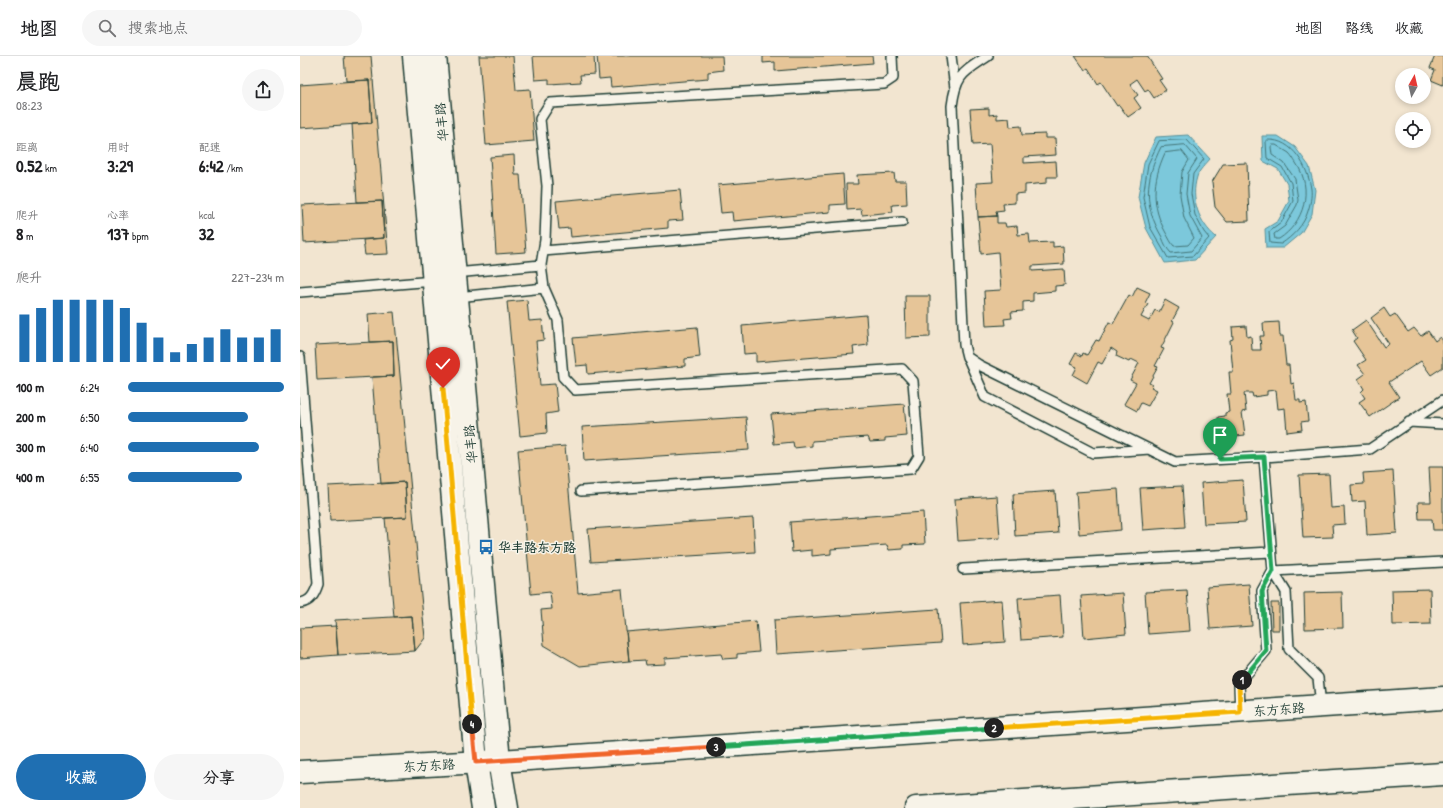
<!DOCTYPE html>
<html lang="zh">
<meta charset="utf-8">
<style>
:root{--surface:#fff;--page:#f6f6f6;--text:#202124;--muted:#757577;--line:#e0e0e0;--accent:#1f6fb2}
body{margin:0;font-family:"Patrick Hand","LXGW WenKai TC",sans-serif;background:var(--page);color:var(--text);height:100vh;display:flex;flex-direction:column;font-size:15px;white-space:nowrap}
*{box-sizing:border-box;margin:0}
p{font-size:13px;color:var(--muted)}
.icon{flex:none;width:22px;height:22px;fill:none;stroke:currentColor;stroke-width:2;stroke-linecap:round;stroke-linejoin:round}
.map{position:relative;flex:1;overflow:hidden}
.drawer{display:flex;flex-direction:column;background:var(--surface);width:300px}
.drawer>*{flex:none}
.needle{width:26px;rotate:8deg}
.controls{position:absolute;left:1095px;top:12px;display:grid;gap:8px}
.controls a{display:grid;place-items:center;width:36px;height:36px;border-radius:50%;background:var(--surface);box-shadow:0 2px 6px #0003;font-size:20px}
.pin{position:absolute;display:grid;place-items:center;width:34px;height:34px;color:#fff;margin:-41px -17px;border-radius:50% 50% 50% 0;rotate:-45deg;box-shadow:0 0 4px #0007}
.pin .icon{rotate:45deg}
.km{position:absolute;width:20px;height:20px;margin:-10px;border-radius:50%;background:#222;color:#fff;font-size:11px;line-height:20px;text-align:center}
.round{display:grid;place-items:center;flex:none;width:42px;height:42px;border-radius:21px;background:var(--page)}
.overview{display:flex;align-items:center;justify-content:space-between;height:68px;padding:0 16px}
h1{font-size:22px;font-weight:700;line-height:30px}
.metrics{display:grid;grid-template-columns:repeat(3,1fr);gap:6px;height:68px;padding:4px 16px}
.metrics div{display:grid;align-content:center}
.metrics b{font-size:17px;font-weight:700}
.metrics small{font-size:11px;font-weight:400}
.metrics p{font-size:11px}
.chart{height:112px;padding:8px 16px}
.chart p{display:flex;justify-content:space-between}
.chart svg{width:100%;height:72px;margin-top:4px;stroke:var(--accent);stroke-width:6}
.button{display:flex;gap:8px;margin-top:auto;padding:8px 16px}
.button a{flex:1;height:46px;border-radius:24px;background:var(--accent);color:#fff;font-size:16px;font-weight:700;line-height:46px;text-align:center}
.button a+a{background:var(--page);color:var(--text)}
ul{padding:0 16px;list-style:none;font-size:13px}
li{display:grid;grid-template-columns:64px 48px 1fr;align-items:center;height:30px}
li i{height:10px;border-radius:5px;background:var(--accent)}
header{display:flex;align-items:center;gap:24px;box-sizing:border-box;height:56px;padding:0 20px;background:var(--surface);border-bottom:1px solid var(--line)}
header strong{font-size:19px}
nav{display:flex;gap:22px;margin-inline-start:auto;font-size:14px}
.search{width:280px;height:36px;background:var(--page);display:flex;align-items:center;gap:10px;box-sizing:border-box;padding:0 14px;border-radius:22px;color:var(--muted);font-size:15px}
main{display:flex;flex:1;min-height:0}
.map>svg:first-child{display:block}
</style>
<header>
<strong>地图</strong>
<div class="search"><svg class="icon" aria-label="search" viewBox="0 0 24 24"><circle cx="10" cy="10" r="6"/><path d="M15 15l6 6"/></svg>搜索地点</div>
<nav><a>地图</a><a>路线</a><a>收藏</a></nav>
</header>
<main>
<section class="drawer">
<div class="overview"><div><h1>晨跑</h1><p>08:23</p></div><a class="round"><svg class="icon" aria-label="share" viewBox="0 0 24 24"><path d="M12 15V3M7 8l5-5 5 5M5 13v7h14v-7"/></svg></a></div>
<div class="metrics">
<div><p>距离</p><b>0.52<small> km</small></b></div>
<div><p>用时</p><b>3:29</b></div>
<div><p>配速</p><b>6:42<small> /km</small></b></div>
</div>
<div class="metrics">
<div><p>爬升</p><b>8<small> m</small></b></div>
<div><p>心率</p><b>137<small> bpm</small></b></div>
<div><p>kcal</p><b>32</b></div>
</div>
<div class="chart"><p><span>爬升</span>227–234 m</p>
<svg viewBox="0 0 160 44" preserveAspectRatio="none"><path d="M5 44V15M15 44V11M25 44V6M35 44V6M45 44V6M55 44V6M65 44V11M75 44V20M85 44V29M95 44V38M105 44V33M115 44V29M125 44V24M135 44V29M145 44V29M155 44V24"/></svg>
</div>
<ul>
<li><b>100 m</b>6:24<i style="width:100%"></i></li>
<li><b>200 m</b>6:50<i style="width:77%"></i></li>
<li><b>300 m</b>6:40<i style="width:84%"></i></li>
<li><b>400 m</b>6:55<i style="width:73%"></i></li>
</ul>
<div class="button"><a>收藏</a><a>分享</a></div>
</section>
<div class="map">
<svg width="1143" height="752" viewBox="0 0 1143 752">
<rect width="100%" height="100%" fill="#f2e5d0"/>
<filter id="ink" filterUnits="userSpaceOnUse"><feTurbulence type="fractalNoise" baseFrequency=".025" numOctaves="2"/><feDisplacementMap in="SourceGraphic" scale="8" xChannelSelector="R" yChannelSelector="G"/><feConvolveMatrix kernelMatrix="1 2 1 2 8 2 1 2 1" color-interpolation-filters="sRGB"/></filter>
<g filter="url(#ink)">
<path fill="#7cc8db" stroke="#579098" d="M888 79 910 103C906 108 898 115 897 121 890 143 899 167 916 181L895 204 865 207 846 172 838 141 844 107 856 81Z
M962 80H978L995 91 1009 110 1015 134 1012 158 1001 177 983 192H966L965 173 978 165 989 145 987 128 978 113 963 105Z"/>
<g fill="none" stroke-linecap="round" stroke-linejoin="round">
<path stroke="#447577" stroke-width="1" d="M887 84 904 103 893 118 891 138 895 159 904 176 909 182 893 200 868 202 850 171 843 141 848 108 859 85Z
M968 84C993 83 1008 111 1011 133 1012 140 1010 149 1008 155 1004 169 993 180 981 188L970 187 969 176 981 167 993 145 991 127 982 111 967 102 966 86Z
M885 89 897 103 888 117 886 138 890 160 902 182 891 195 871 197C867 193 864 187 862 181 843 149 845 123 861 91Z
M973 89H976C980 92 985 94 989 97 992 100 994 104 996 107 1014 133 1004 167 979 183H975L974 178 985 170 997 149 998 144 995 123 984 107 972 99 971 91Z
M882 95 889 104 882 116 880 139 884 162 894 182 888 189 874 190C871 187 869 182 866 177 851 150 852 125 865 97Z"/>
</g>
<path fill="#e6c598" stroke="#1f3d34" d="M44 0H71L88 198 65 199 63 184 84 182 82 145 57 146 52 68 72 67 69 24 46 25Z
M179 0H213L216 34 230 33 234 85 186 89Z
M233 0H294L295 18 280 19 281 26 249 28V23L235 24Z
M297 0H422L423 14 408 16V23L311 31 310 22 299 23Z
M463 0H572L573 7 475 15V6L463 7Z
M775 0H847L862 23 859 24 866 34 854 42 848 33 845 35 837 23 830 28 838 39 834 42 841 52 828 61 819 49 817 50 801 26 798 28 788 12 785 14Z
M1135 0H1143V29L1131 24 1135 14 1130 12Z
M69 24 72 67 0 72V29Z
M689 52V59L697 58V63L709 62 710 71 721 70 722 79 745 78V82H755L756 99 724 101V107L756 105 757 121H747V127L725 129V137L715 138V147L703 148 704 154 696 155 697 160 678 161 676 127 693 126 690 88 673 89 670 53Z
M214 99 215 119H220L226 196 196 198 190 101Z
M947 107 949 165 927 166 915 151 912 126 923 108Z
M594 117 595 125H606L607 148 592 149 593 156 562 159 561 153 547 154 546 128H558L557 119Z
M543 118 545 148 530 149V156L433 165 432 156 421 157 418 129Z
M380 134 383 164 368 165V172L271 181 270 172 259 173 256 145Z
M82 145 84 182 4 187 2 149Z
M697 160V167H705L706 171 717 170 718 179 729 178 730 187 753 186V191L763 190 764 208 732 210V215L764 213 765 229 755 230V235L733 237V245L723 246V255L711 256 712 262 704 263 705 269 686 270 684 235 701 234 698 196 681 198 678 161Z
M837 231 850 237 845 247 848 248 841 261 849 265 855 254 859 256 865 244 879 252 872 265 874 266 861 292 864 293 855 310 858 311 849 327 853 329 851 331 857 334 848 350 841 347 837 355 824 348 836 327 830 324 839 307 831 303 829 306 816 300 817 296 811 292 802 308 798 306 787 327 773 319 777 311 770 308 776 297 782 300 783 297 787 299 796 284 799 285 809 266 813 268 829 239 832 241Z
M605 240H630V281L606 282Z
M227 244 229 265 242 264 244 284 236 285 240 329 255 328 258 356 246 358 247 377 220 380 207 246Z
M1084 252 1090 261 1095 258 1108 276 1114 272 1121 280 1128 275 1135 285 1140 281 1143 285V311L1131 319 1121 305 1089 326 1099 341 1070 361 1059 346 1065 342 1061 336 1064 333 1058 323 1065 318 1058 309 1066 304 1053 285 1057 282 1052 274 1066 264 1084 291 1089 288 1071 262Z
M94 256 125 582 115 595 112 560 94 561 85 462 107 461 105 426 81 428 72 321 94 320 93 285 70 286 68 258Z
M566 259 568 289 553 291 554 298 456 306V297L444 298 442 270Z
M979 266 980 280H983L986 309H989L991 328 994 327 996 344H1000V347L1006 346 1008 365 1001 366 1002 374 987 376 985 352 978 353 976 334 967 335V339L953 341 952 337H944L946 355 942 356 945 379 928 381 927 372 920 373 918 361 925 360V357L929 356 927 338H931L929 316H933L930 284 933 283 932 271 946 270 947 281 951 280 952 294H961L960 280H964L963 267Z
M397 271 400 301 385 303V310L288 318 287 309 276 310 273 282Z
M93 285 94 320 17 324 15 289Z
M604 348 607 380 585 382V385L570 386 568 381 512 385V390L494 392 493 386 474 388 471 358Z
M446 361 449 394 284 405 282 371Z
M265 390 278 537 322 533 329 605 280 610 244 589 241 554 252 553 250 536 231 538 218 394Z
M1129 411H1143V474H1133L1132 463H1119L1118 446H1131Z
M1093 415 1097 477 1067 479 1065 445 1052 446 1051 429 1064 428 1063 417Z
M1029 418 1031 452 1044 451 1045 468 1032 469 1033 481 1003 482 999 419Z
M943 424 946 466 904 468 901 427Z
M105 426 107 461 30 465 28 430Z
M882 430 885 471 843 474 840 432Z
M818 433 821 474 779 478 776 436Z
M755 435 758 477 715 480 713 438Z
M697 440 700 482 658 485 655 443Z
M623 456 625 488 603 489V493L589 494 587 489 531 493V498L512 500V494L492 496 490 466Z
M453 462 455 496 291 506 288 473Z
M949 528 952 570 910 573 907 531Z
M1130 533 1131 568 1093 569 1092 534Z
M887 534 890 575 848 578 845 536Z
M1042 536 1043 572 1005 573 1004 537Z
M823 537 826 578 784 582 781 540Z
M760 539 763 581 721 584 718 542Z
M702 544 705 586 663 589 660 547Z
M971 547H979V574H972Z
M638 553 641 587 476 598 474 564Z
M112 560 115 595 38 599 35 564Z
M456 565 459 596 437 598V602L423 603 421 598 365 602V608L346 609 345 604 329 605 326 576Z
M36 570 38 599 0 602V572Z"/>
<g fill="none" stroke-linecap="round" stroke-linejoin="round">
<defs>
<path id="service" d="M651 0 655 32
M688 0C663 17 656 18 652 50L664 289 667 301 679 309 875 406 964 401 1070 393 1143 344
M243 195 602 166
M155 217 241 209
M0 236 134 225
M157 241 244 232
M0 301 18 528C15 537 11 546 0 547
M668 302 685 341 793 397 850 393
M1109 366 1143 368
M964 401 973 515 986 536 989 593 1018 622 1021 650
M281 435 611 413 619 400 613 325 602 313 275 334 263 321 258 264 244 232 241 209 245 184 247 130 240 63 250 47 584 28 593 22 592 0
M663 513 971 496
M973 515 1143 506
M940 656 939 627 966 595 962 535 973 515"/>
<path id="tertiary" d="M114 0 176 706 183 752
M135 0 199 705 207 752"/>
<path id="primary" d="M0 716 199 705 1143 642
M616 752 1143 718"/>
</defs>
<use href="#service" stroke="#1f3d34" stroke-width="12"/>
<use href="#tertiary" stroke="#1f3d34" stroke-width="25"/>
<use href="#primary" stroke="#1f3d34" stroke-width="25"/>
<use href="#service" stroke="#f7f3e8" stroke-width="9"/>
<use href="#tertiary" stroke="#f7f3e8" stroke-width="22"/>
<use href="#primary" stroke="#f7f3e8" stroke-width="22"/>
</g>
</g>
<g fill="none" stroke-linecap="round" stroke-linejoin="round" filter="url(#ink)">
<defs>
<path id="split-1" d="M920 403 964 401 973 515 962 535 966 595 942 624"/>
<path id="split-2" d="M694 672 940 656 939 627 942 624"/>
<path id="split-3" d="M416 691 694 672"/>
<path id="split-4" d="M172 668 176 706 416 691"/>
<path id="split-5" d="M143 332 172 668"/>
</defs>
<use href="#split-1" stroke="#fff" stroke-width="8"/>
<use href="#split-2" stroke="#fff" stroke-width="8"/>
<use href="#split-3" stroke="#fff" stroke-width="8"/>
<use href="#split-4" stroke="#fff" stroke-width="8"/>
<use href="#split-5" stroke="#fff" stroke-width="8"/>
<use href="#split-1" stroke="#22a559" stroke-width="5"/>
<use href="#split-2" stroke="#f5b400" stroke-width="5"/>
<use href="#split-3" stroke="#22a559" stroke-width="5"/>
<use href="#split-4" stroke="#f0652b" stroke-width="5"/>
<use href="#split-5" stroke="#f5b400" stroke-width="5"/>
</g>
<defs>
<symbol id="bus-bare" viewBox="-9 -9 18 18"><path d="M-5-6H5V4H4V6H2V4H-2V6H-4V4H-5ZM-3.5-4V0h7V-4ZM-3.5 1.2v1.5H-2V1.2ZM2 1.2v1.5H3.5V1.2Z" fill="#1f6fb2" stroke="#f7f3e8" stroke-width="2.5" paint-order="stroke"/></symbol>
</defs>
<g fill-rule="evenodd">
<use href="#bus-bare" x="175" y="480" width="22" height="22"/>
</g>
<g text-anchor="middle" stroke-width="3" stroke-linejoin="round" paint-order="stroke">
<g font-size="13" fill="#1f3d34" stroke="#f7f3e8">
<text transform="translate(141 66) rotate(-95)" y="5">华丰路</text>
<text transform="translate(170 388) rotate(-95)" y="5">华丰路</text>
<text transform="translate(979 653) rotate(-4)" y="5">东方东路</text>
<text transform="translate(129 709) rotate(-3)" y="5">东方东路</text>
</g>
<g font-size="13" font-weight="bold" fill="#1f3d34" stroke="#f7f3e8" text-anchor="start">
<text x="198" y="496">华丰路东方路</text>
</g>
</g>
</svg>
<div class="controls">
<a><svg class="needle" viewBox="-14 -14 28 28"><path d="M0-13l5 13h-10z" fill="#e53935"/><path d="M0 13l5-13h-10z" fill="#757577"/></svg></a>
<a><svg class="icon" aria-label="locate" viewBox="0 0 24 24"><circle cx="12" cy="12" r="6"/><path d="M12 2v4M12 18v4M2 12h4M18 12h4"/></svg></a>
</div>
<div class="pin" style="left:920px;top:403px;background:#1e9e55"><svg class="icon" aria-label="arrive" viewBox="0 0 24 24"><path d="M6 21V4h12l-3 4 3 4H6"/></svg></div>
<div class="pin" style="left:143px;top:332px;background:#d93025"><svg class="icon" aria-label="check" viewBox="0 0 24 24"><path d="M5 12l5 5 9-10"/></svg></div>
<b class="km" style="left:942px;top:624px">1</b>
<b class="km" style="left:694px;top:672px">2</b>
<b class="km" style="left:416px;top:691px">3</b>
<b class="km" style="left:172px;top:668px">4</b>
</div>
</main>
